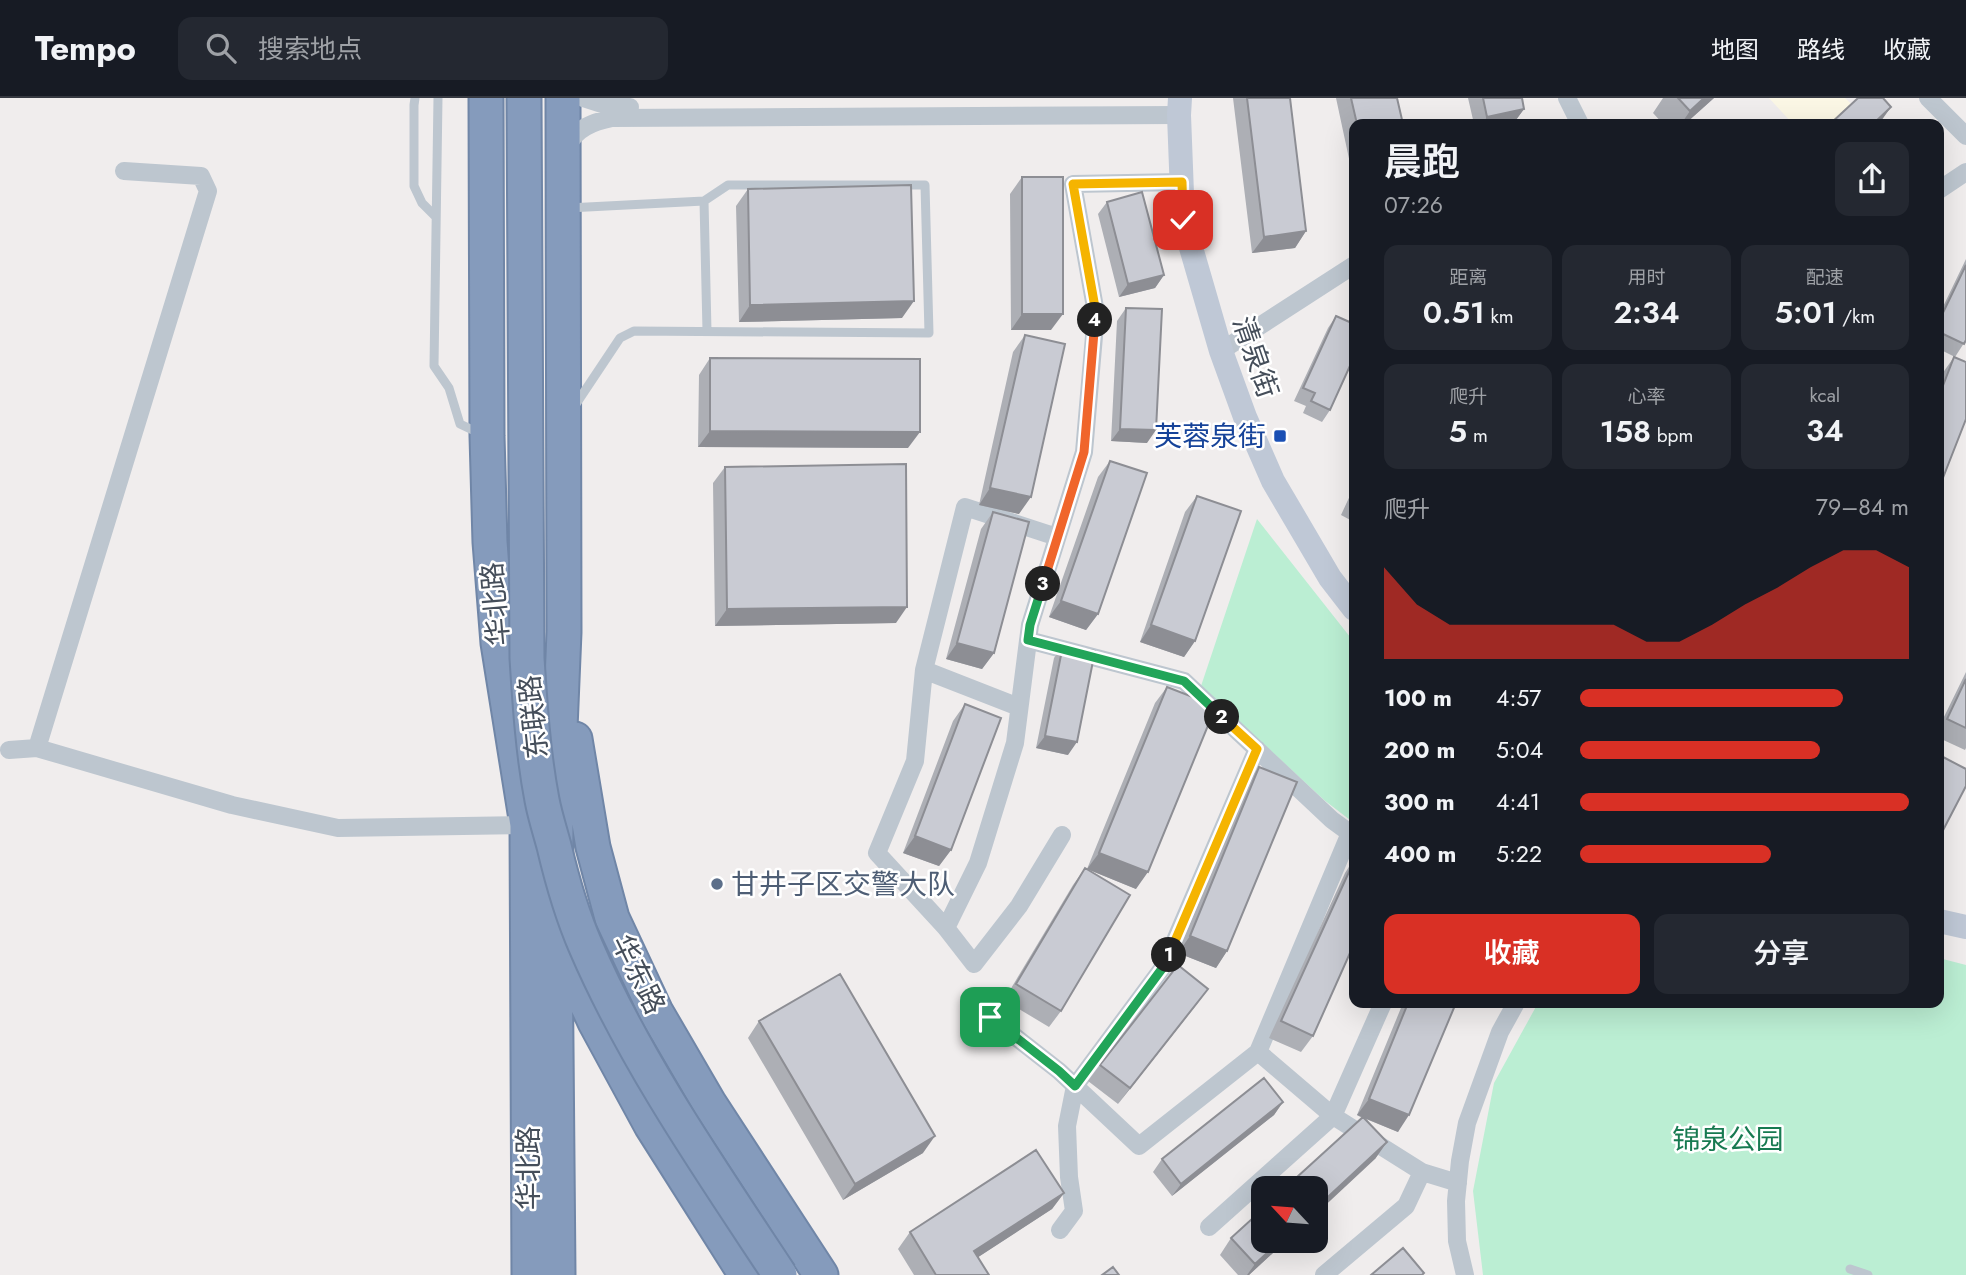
<!DOCTYPE html>
<html lang="zh">
<meta charset="utf-8">
<style>
:root{--surface:#171b24;--page:#242831;--text:#f1f3f6;--muted:#9ea1a6;--line:#363941;--accent:#d93025}
body{margin:0;font-family:Jost,"Noto Sans SC",sans-serif;background:var(--page);color:var(--text);height:100vh;display:flex;flex-direction:column;font-size:26px;white-space:nowrap}
*{box-sizing:border-box;margin:0}
p{font-size:23px;color:var(--muted)}
.icon{flex:none;width:38px;height:38px;fill:none;stroke:currentColor;stroke-width:2;stroke-linecap:round;stroke-linejoin:round}
.map{position:relative;flex:1;overflow:hidden}
.panel{position:absolute;left:1349px;top:21px;width:595px;height:889px;display:flex;flex-direction:column;background:var(--surface);border-radius:14px;box-shadow:0 7px 28px #0002}
.panel>*{flex:none}
.needle{width:46px;rotate:296deg}
.buttons{position:absolute;left:1251px;top:1078px;display:grid;gap:14px}
.buttons a{display:grid;place-items:center;width:77px;height:77px;border-radius:14px;background:var(--surface);box-shadow:0 7px 28px #0002;font-size:35px}
.pin{position:absolute;display:grid;place-items:center;width:60px;height:60px;color:#fff;margin:-30px;border-radius:14px;box-shadow:0 4px 10px #0006}
.km{position:absolute;width:35px;height:35px;margin:-18px;border-radius:50%;background:#222;color:#fff;font-size:19px;line-height:35px;text-align:center}
.round{display:grid;place-items:center;flex:none;width:74px;height:74px;border-radius:14px;background:var(--page)}
.summary{display:flex;align-items:center;justify-content:space-between;height:119px;padding:0 35px}
h1{font-size:38px;font-weight:600;line-height:52px}
.figures{display:grid;grid-template-columns:repeat(3,1fr);gap:10px;height:119px;padding:7px 35px}
.figures div{display:grid;align-content:center;border-radius:14px;background:var(--page);text-align:center}
.figures b{font-size:30px;font-weight:600}
.figures small{font-size:19px;font-weight:400}
.figures p{font-size:19px}
.chart{height:196px;padding:14px 35px}
.chart p{display:flex;justify-content:space-between}
.chart svg{width:100%;height:126px;margin-top:7px;fill:var(--accent);opacity:.7}
.cta{display:flex;gap:14px;margin-top:auto;padding:14px 35px}
.cta a{flex:1;height:80px;border-radius:14px;background:var(--accent);color:#fff;font-size:28px;font-weight:600;line-height:80px;text-align:center}
.cta a+a{background:var(--page);color:var(--text)}
ul{padding:0 35px;list-style:none;font-size:23px}
li{display:grid;grid-template-columns:112px 84px 1fr;align-items:center;height:52px}
li i{height:18px;border-radius:9px;background:var(--accent)}
header{display:flex;align-items:center;gap:42px;box-sizing:border-box;height:98px;padding:0 35px;background:var(--surface);border-bottom:2px solid var(--line)}
header strong{font-size:33px}
nav{display:flex;gap:38px;margin-inline-start:auto;font-size:24px}
.search{width:490px;height:63px;background:var(--page);display:flex;align-items:center;gap:18px;box-sizing:border-box;padding:0 24px;border-radius:14px;color:var(--muted);font-size:26px}
.map>svg:first-child{display:block}
</style>
<header>
<strong>Tempo</strong>
<div class="search"><svg class="icon" aria-label="search" viewBox="0 0 24 24"><circle cx="10" cy="10" r="6"/><path d="M15 15l6 6"/></svg>搜索地点</div>
<nav><a>地图</a><a>路线</a><a>收藏</a></nav>
</header>
<div class="map">
<svg width="1966" height="1177" viewBox="0 0 1966 1177">
<rect width="100%" height="100%" fill="#f0eded"/>
<path fill="#fbf7e5" d="M1769 0H1845L1872 26H1793Z"/>
<path fill="#bbeed3" d="M1257 421 1354 544V725L1324 702 1201 588Z
M1939 860 1966 867V1177H1483L1473 1093 1494 985 1538 905H1939Z"/>
<g fill="none" stroke-linecap="round" stroke-linejoin="round">
<defs>
<path id="highway" d="M486 0 487 338 490 444 498 545 527 727 529 1177
M575 641 593 749 612 820 656 914 709 1005 821 1177
M560 848 595 924 651 1027 746 1177
M558 1177 555 836 556 727 564 534 563 0"/>
</defs>
<use href="#highway" stroke="#7086a7" stroke-width="37"/>
<path stroke="#bdc6cf" stroke-width="9" d="M415 0 414 7V88L422 105 436 119
M438 0 434 268 449 290 460 326 481 336
M568 110 704 103 707 233
M574 309 620 240 634 233 929 235 925 87H728L704 103
M1850 1171 1868 1177"/>
<path stroke="#bdc6cf" stroke-width="18" d="M583 0 611 9H630
M1567 0 1580 26
M1928 0 1966 38
M567 49C576 30 593 24 612 20L1179 17
M1939 92 1966 74
M1221 253 1354 167
M1057 439 965 409 924 572 915 663 877 755 946 830 974 866 1019 808 1062 737
M1028 542 1184 583 1332 722 1354 738
M924 572 1019 609
M37 650 208 93 201 78 124 73
M9 652 37 650 232 707 338 730 527 727
M946 830 978 765 1015 645 1030 527 1084 354 1096 215 1073 86 1182 84
M990 919 1059 973 1139 1048 1258 954 1350 735
M1258 954 1333 1018 1422 1074 1458 1085
M1209 1129 1333 1018 1383 905
M1060 1132 1074 1113 1069 1079 1067 1028 1075 988 1164 868 1257 651
M1324 1177 1406 1108 1422 1074
M1465 1177 1457 1143 1456 1103 1460 1063 1467 1025 1500 934 1516 905"/>
<path stroke="#bfc8d6" stroke-width="24" d="M1180 0 1179 17 1183 122 1221 253 1245 319 1273 383 1330 480 1354 511
M1939 823 1966 829"/>
<use href="#highway" stroke="#859bbc" stroke-width="33"/>
<defs>
<path id="highway-bridge" d="M524 0 527 560C530 607 533 655 542 702 545 718 550 733 554 748 562 782 572 817 586 849 635 963 712 1074 780 1177"/>
</defs>
<use href="#highway-bridge" stroke="#7086a7" stroke-width="37" stroke-linecap="butt"/>
<use href="#highway-bridge" stroke="#859bbc" stroke-width="33"/>
</g>
<path fill="#adafb5" d="M1233 0H1290L1306 133 1295 150 1252 155Z
M1336 0H1397L1403 26H1354V84Z
M1468 0H1522L1524 11 1513 26H1474Z
M1663 0H1714L1685 26H1663L1653 15Z
M1022 79 1051 232H1011L1010 96Z
M748 91 902 220 739 224 736 108Z
M1107 104 1164 177 1155 190 1119 199 1098 116Z
M1966 161V242L1955 259 1939 251V217Z
M1126 210 1147 345 1111 343 1117 223Z
M1336 218 1353 225 1354 222V259L1330 312 1322 324 1303 315 1306 308 1294 303 1328 230Z
M1025 237 1019 416 979 407 1013 254Z
M1954 259 1939 390V284L1942 276Z
M710 260 908 350 698 349 699 277Z
M1110 363 1098 516 1086 532 1049 519 1098 379Z
M725 369 896 525 715 528 713 385Z
M1354 389V424L1341 417Z
M1197 398 1195 543 1184 559 1140 544 1185 414Z
M993 414 994 555 982 571 946 561 981 431Z
M1063 547 1068 657 1036 650 1054 560Z
M1966 574V650L1965 652 1939 640V629Z
M1167 589 1136 791 1087 771 1155 605Z
M965 606 951 752 939 768 903 755 953 623Z
M1259 669 1227 853 1216 870 1178 855 1247 685Z
M1354 761V846L1313 938 1301 954 1269 940 1345 775Z
M1085 770 1061 913 1049 929 1004 902 1073 787Z
M1208 891 1196 907 1118 1006 1088 983 1100 967Z
M1403 905H1456L1398 1034 1366 1021 1387 1044 1375 1061 1362 1020 1357 1017Z
M759 923 923 1055 843 1102 748 940Z
M1283 1004 1274 1017 1172 1098 1153 1074 1162 1061Z
M1064 1095 1052 1111 978 1159 989 1177H914L898 1151 910 1134Z
M1231 1140 1286 1143 1249 1177H1238L1220 1157Z"/>
<path fill="#8d8e94" d="M1704 0H1714L1685 26H1681L1690 13Z
M1891 9 1879 26H1873Z
M1524 11 1513 26H1482L1487 19Z
M1306 133 1295 150 1252 155 1264 139Z
M1164 177 1155 190 1119 199 1128 186Z
M914 203 902 220 739 224 750 207Z
M1022 216H1063L1051 232H1011Z
M1120 331 1156 332 1147 345 1111 343Z
M710 333 920 334 908 350 698 349Z
M990 390 1031 399 1019 416 979 407Z
M1061 503 1098 516 1086 532 1049 519Z
M907 509 896 525 715 528 727 511Z
M1151 527 1195 543 1184 559 1140 544Z
M957 545 994 555 982 571 946 561Z
M1045 638 1077 644 1068 657 1036 650Z
M915 738 951 752 939 768 903 755Z
M1099 755 1148 774 1136 791 1087 771Z
M1190 838 1227 853 1216 870 1178 855Z
M1208 891 1196 907 1118 1006 1130 990Z
M1369 1001 1409 1017 1398 1034 1357 1017Z
M1283 1004 1274 1017 1172 1098 1181 1086Z
M935 1038 923 1055 843 1102 855 1086Z
M1387 1044 1375 1061 1316 1116V1110Z
M1064 1095 1052 1111 963 1169 974 1153Z
M1280 1143H1286L1249 1177H1247L1255 1166Z"/>
<path fill="#c9cbd3" stroke="#8d8e94" stroke-width="2" d="M1247 0H1290L1306 133 1264 139Z
M1351 0H1397L1403 26H1357Z
M1483 0H1522L1524 11 1487 19Z
M1678 0H1704L1690 13Z
M1858 0H1883L1891 9 1873 26H1830Z
M1022 79H1063V216H1022Z
M911 87 914 203 750 207 748 91Z
M1142 94 1164 177 1128 186 1107 104Z
M1966 167V242L1964 246 1939 234V223Z
M1126 210 1162 211 1156 332 1120 331Z
M1336 218 1354 226V259L1330 312 1311 303 1315 295 1303 290Z
M1025 237 1065 246 1031 399 990 390Z
M1954 259 1966 264V321L1939 390V298Z
M710 260 920 261V334L710 333Z
M1110 363 1147 375 1098 516 1061 503Z
M906 366 907 509 727 511 725 369Z
M1197 398 1241 413 1195 543 1151 527Z
M993 414 1029 424 994 555 957 545Z
M1063 547 1095 553 1077 644 1045 638Z
M1966 581V630L1947 621Z
M1167 589 1216 608 1148 774 1099 755Z
M965 606 1001 620 951 752 915 738Z
M1943 659 1966 671V688L1939 740V665Z
M1259 669 1297 684 1227 853 1190 838Z
M1354 763V846L1313 938 1281 923Z
M1085 770 1130 797 1061 913 1016 886Z
M1178 867 1208 891 1130 990 1100 967Z
M840 876 935 1038 855 1086 759 923Z
M1408 905H1456L1409 1017 1369 1001Z
M1264 980 1283 1004 1181 1086 1162 1061Z
M1363 1019 1387 1044 1316 1110V1090H1285Z
M1036 1052 1064 1095 974 1153 989 1177H936L910 1134Z
M1264 1110V1143H1280L1255 1166 1231 1140Z
M1403 1150 1424 1175 1422 1177H1371Z
M1113 1169 1119 1177H1102Z"/>
<g fill="none" stroke-linecap="round" stroke-linejoin="round">
<defs>
<path id="split-1" d="M990 919 1059 973 1075 988 1164 868 1169 857"/>
<path id="split-2" d="M1169 857 1257 651 1222 619"/>
<path id="split-3" d="M1043 486 1030 527 1028 542 1184 583 1222 619"/>
<path id="split-4" d="M1043 486 1084 354 1095 222"/>
<path id="split-5" d="M1095 222 1096 215 1073 86 1182 84 1183 122"/>
</defs>
<use href="#split-1" stroke="#fff" stroke-width="14"/>
<use href="#split-2" stroke="#fff" stroke-width="14"/>
<use href="#split-3" stroke="#fff" stroke-width="14"/>
<use href="#split-4" stroke="#fff" stroke-width="14"/>
<use href="#split-5" stroke="#fff" stroke-width="14"/>
<use href="#split-1" stroke="#22a559" stroke-width="9"/>
<use href="#split-2" stroke="#f5b400" stroke-width="9"/>
<use href="#split-3" stroke="#22a559" stroke-width="9"/>
<use href="#split-4" stroke="#f0652b" stroke-width="9"/>
<use href="#split-5" stroke="#f5b400" stroke-width="9"/>
</g>
<rect fill="#1a4fb4" stroke="#fff" stroke-width="2.5" x="1273" y="331" width="14" height="14" rx="3.5"/>
<circle fill="#5c6f8a" stroke="#fff" stroke-width="2.5" cx="717" cy="786" r="7"/>
<g text-anchor="middle" stroke-width="5" stroke-linejoin="round" paint-order="stroke">
<g font-size="28" fill="#454e5a" stroke="#fff">
<text transform="translate(1256 259) rotate(71)" y="10">清泉街</text>
<text transform="translate(495 506) rotate(-95)" y="10">华北路</text>
<text transform="translate(533 619) rotate(-96)" y="10">东联路</text>
<text transform="translate(639 876) rotate(64)" y="10">华东路</text>
<text transform="translate(528 1070) rotate(-90)" y="10">华北路</text>
</g>
<g font-size="28" fill="#164399" stroke="#fff" text-anchor="end">
<text x="1266" y="348">芙蓉泉街</text>
</g>
<g font-size="28" fill="#4e5e75" stroke="#fff" text-anchor="start">
<text x="731" y="796">甘井子区交警大队</text>
</g>
<g font-size="28" fill="#177a51" stroke="#fff">
<text x="1728" y="1051">锦泉公园</text>
</g>
</g>
</svg>
<div class="buttons">
<a><svg class="needle" viewBox="-14 -14 28 28"><path d="M0-13l5 13h-10z" fill="#e53935"/><path d="M0 13l5-13h-10z" fill="#9ea1a6"/></svg></a>
</div>
<div class="pin" style="left:990px;top:919px;background:#1e9e55"><svg class="icon" aria-label="arrive" viewBox="0 0 24 24"><path d="M6 21V4h12l-3 4 3 4H6"/></svg></div>
<div class="pin" style="left:1183px;top:122px;background:#d93025"><svg class="icon" aria-label="check" viewBox="0 0 24 24"><path d="M5 12l5 5 9-10"/></svg></div>
<b class="km" style="left:1169px;top:857px">1</b>
<b class="km" style="left:1222px;top:619px">2</b>
<b class="km" style="left:1043px;top:486px">3</b>
<b class="km" style="left:1095px;top:222px">4</b>
<section class="panel">
<div class="summary"><div><h1>晨跑</h1><p>07:26</p></div><a class="round"><svg class="icon" aria-label="share" viewBox="0 0 24 24"><path d="M12 15V3M7 8l5-5 5 5M5 13v7h14v-7"/></svg></a></div>
<div class="figures">
<div><p>距离</p><b>0.51<small> km</small></b></div>
<div><p>用时</p><b>2:34</b></div>
<div><p>配速</p><b>5:01<small> /km</small></b></div>
</div>
<div class="figures">
<div><p>爬升</p><b>5<small> m</small></b></div>
<div><p>心率</p><b>158<small> bpm</small></b></div>
<div><p>kcal</p><b>34</b></div>
</div>
<div class="chart"><p><span>爬升</span>79–84 m</p>
<svg viewBox="0 0 160 44" preserveAspectRatio="none"><path d="M0 44V12L10 25L20 32L30 32L40 32L50 32L60 32L70 32L80 38L90 38L100 32L110 25L120 19L130 12L140 6L150 6L160 12V44z"/></svg>
</div>
<ul>
<li><b>100 m</b>4:57<i style="width:80%"></i></li>
<li><b>200 m</b>5:04<i style="width:73%"></i></li>
<li><b>300 m</b>4:41<i style="width:100%"></i></li>
<li><b>400 m</b>5:22<i style="width:58%"></i></li>
</ul>
<div class="cta"><a>收藏</a><a>分享</a></div>
</section>
</div>
